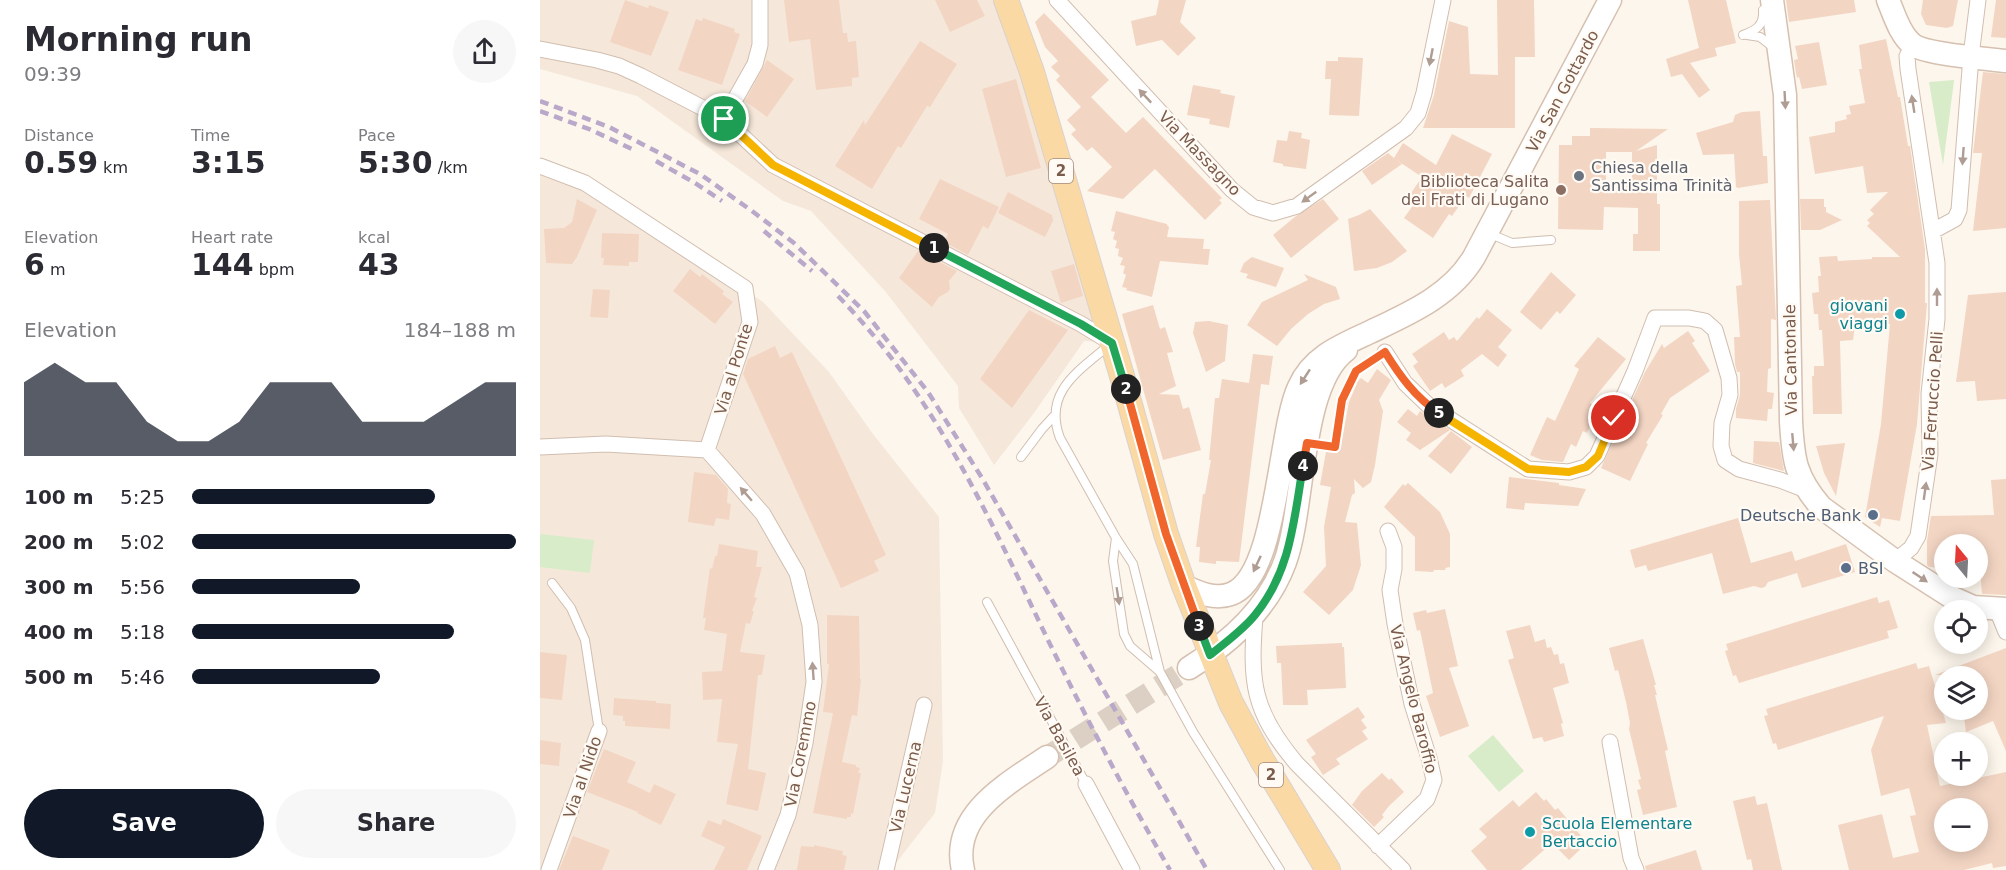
<!DOCTYPE html>
<meta charset="utf-8">
<style>
:root{--surface:#fff;--page:#f7f7f7;--text:#2b2b33;--muted:#7c7c81;--accent:#111827}
body{margin:0;font-family:"DejaVu Sans",sans-serif;background:var(--page);color:var(--text);height:100vh;display:flex;flex-direction:column;font-size:22px;white-space:nowrap}
*{box-sizing:border-box;margin:0}
p{font-size:20px;color:var(--muted)}
.icon{flex:none;width:33px;height:33px;fill:none;stroke:currentColor;stroke-width:2;stroke-linecap:round;stroke-linejoin:round}
.map{position:relative;flex:1;overflow:hidden}
.sheet{display:flex;flex-direction:column;background:var(--surface);width:540px}
.sheet>*{flex:none}
.needle{width:39px;rotate:342deg}
.controls{position:absolute;left:1394px;top:534px;display:grid;gap:12px}
.controls a{display:grid;place-items:center;width:54px;height:54px;border-radius:50%;background:var(--surface);box-shadow:0 3px 15px #0003;font-size:30px}
.pin{position:absolute;display:grid;place-items:center;width:51px;height:51px;color:#fff;margin:-26px;border:3px solid #fff;border-radius:50%;box-shadow:0 2px 6px #0007}
.km{position:absolute;width:30px;height:30px;margin:-15px;border-radius:50%;background:#222;color:#fff;font-size:16px;line-height:30px;text-align:center}
.round{display:grid;place-items:center;flex:none;width:63px;height:63px;border-radius:32px;background:var(--page)}
.head{display:flex;align-items:center;justify-content:space-between;height:102px;padding:0 24px}
h1{font-size:33px;font-weight:700;line-height:45px}
.figures{display:grid;grid-template-columns:repeat(3,1fr);gap:9px;height:102px;padding:6px 24px}
.figures div{display:grid;align-content:center}
.figures b{font-size:30px;font-weight:700}
.figures small{font-size:16px;font-weight:400}
.figures p{font-size:16px}
.chart{height:168px;padding:12px 24px}
.chart p{display:flex;justify-content:space-between}
.chart svg{width:100%;height:108px;margin-top:6px;fill:var(--accent);opacity:.7}
.button{display:flex;gap:12px;margin-top:auto;padding:12px 24px}
.button a{flex:1;height:69px;border-radius:36px;background:var(--accent);color:#fff;font-size:24px;font-weight:700;line-height:69px;text-align:center}
.button a+a{background:var(--page);color:var(--text)}
ul{padding:0 24px;list-style:none;font-size:20px}
li{display:grid;grid-template-columns:96px 72px 1fr;align-items:center;height:45px}
li i{height:15px;border-radius:8px;background:var(--accent)}
main{display:flex;flex:1;min-height:0}
.map>svg:first-child{display:block}
</style>
<main>
<section class="sheet">
<div class="head"><div><h1>Morning run</h1><p>09:39</p></div><a class="round"><svg class="icon" aria-label="share" viewBox="0 0 24 24"><path d="M12 15V3M7 8l5-5 5 5M5 13v7h14v-7"/></svg></a></div>
<div class="figures">
<div><p>Distance</p><b>0.59<small> km</small></b></div>
<div><p>Time</p><b>3:15</b></div>
<div><p>Pace</p><b>5:30<small> /km</small></b></div>
</div>
<div class="figures">
<div><p>Elevation</p><b>6<small> m</small></b></div>
<div><p>Heart rate</p><b>144<small> bpm</small></b></div>
<div><p>kcal</p><b>43</b></div>
</div>
<div class="chart"><p><span>Elevation</span>184–188 m</p>
<svg viewBox="0 0 160 44" preserveAspectRatio="none"><path d="M0 44V14L10 6L20 14L30 14L40 30L50 38L60 38L70 30L80 14L90 14L100 14L110 30L120 30L130 30L140 22L150 14L160 14V44z"/></svg>
</div>
<ul>
<li><b>100 m</b>5:25<i style="width:75%"></i></li>
<li><b>200 m</b>5:02<i style="width:100%"></i></li>
<li><b>300 m</b>5:56<i style="width:52%"></i></li>
<li><b>400 m</b>5:18<i style="width:81%"></i></li>
<li><b>500 m</b>5:46<i style="width:58%"></i></li>
</ul>
<div class="button"><a>Save</a><a>Share</a></div>
</section>
<div class="map">
<svg width="1466" height="870" viewBox="0 0 1466 870">
<rect width="100%" height="100%" fill="#fdf6ec"/>
<path fill="#f5e8da" d="M0 0H466L572 343 544 341 494 413 454 465 419 408 418 386 345 291 271 211 243 201 97 96 0 69Z
M0 166 45 183 223 302 289 372 333 434 399 517 403 761 395 813 356 863 355 870H0Z"/>
<path fill="#d8ecc9" d="M1414 80V81L1403 165 1389 82Z
M0 534 54 540 50 573 0 567Z
M953 735 984 771 959 792 928 756Z"/>
<path fill="#f3d5c3" fill-rule="evenodd" d="M85 0 108 8 109 5 129 12 111 56 70 42Z
M244 0H299L303 33H307L308 42 316 41 319 77 312 78V86L276 90 270 39 249 42Z
M395 0H437L445 16 410 32Z
M619 0H646L640 22 656 38 638 56 622 40 596 46 591 21 616 15Z
M957 0H994L995 57H975V128H883L894 95 909 21 928 27 930 74 958 75Z
M1148 0H1186L1196 43 1175 48 1177 56 1150 63 1170 90 1159 98 1142 74 1131 77 1126 59 1159 48Z
M1246 0H1314L1316 12 1249 22Z
M1383 0H1418L1413 26 1407 28 1386 25 1381 14Z
M1456 0H1466V38L1451 37Z
M504 13 569 80 551 97 586 133 603 117 682 198 679 200 682 203 665 220 615 169 583 199 547 191 572 167 552 147 547 151 531 134 536 130 527 120 541 107 516 80 520 76 511 67 518 61 505 47 495 22Z
M163 18 195 29 194 32 200 34 182 85 138 70 156 19 162 21Z
M1346 39 1358 97H1360L1368 146H1370L1385 249V303H1387L1377 424 1360 521 1342 518 1340 527 1325 517 1341 424 1350 324H1315L1313 340 1300 341 1302 414H1273L1272 376H1274V366H1284L1282 330H1279L1278 314H1274L1272 293 1279 292 1278 276H1281L1279 257 1297 256 1298 261 1332 259V257H1360L1327 226 1330 223 1327 220 1334 214 1330 210 1348 192 1327 193 1323 166 1275 174 1269 137 1295 132V122L1307 119 1306 115 1311 114 1309 106 1325 103 1319 69H1322L1319 45Z
M380 41 417 64 390 107 387 106 361 148 358 146 332 189 295 166 324 120 325 125Z
M1279 42 1287 85 1262 89 1259 77 1257 78 1256 73 1254 60 1258 59 1255 46Z
M798 57 823 58 819 116 789 115 791 79H785L786 61H798Z
M227 60 254 79 227 117 205 101Z
M1443 72 1466 74V228L1433 231 1442 153H1433Z
M476 79 501 168 466 177 442 89Z
M653 85 681 90 680 93 695 96 689 128 669 124 670 119 647 115Z
M1220 111 1223 156H1227L1228 183 1198 188 1196 187 1194 154 1163 155 1156 133 1193 122 1195 115 1202 112Z
M1050 128 1128 129 1096 151 1117 145V204H1120V251H1093V234H1098V208L1064 207 1063 230 1018 229 1019 145H1032V136H1050ZM1066 152H1092V183H1066Z
M749 131 762 133 761 138 770 140 766 169 743 166V164L733 162 737 140 747 141Z
M912 134 952 154 929 198 926 196 912 216 909 214 893 238 864 218 874 204 867 199 882 177 855 159 862 164 832 185 822 171 848 153 854 158 863 143 896 165Z
M400 179 459 207 448 229 443 226 428 255 404 242 408 234 379 219Z
M468 192 512 215 513 221 505 237 458 213Z
M37 199 57 210 37 257 32 264 6 263 4 229 24 228 32 222Z
M783 199 799 219 751 258 733 235 756 216Z
M1260 199H1284V207H1286V212L1302 220 1280 230H1261Z
M1230 200 1236 320 1231 319V368L1228 369 1227 392 1234 393 1232 409H1228L1227 421 1196 418V409L1200 395V372H1197L1195 364 1194 337H1200L1196 286 1202 285 1199 254V201Z
M830 209 867 251 852 262 837 268 814 271 808 219 819 215Z
M576 211 627 224V225L629 227 627 237 664 239 663 249H670L668 265 620 261 612 297 586 290 587 288 582 287 586 275 583 273 585 266 580 265 583 258 578 256 579 249 575 248 577 241 573 239 575 232 571 231Z
M62 233 99 234 98 262H89V266L63 265 64 258H61Z
M378 251 417 271 409 281 410 289 408 292 399 297 392 307 359 278Z
M712 257 744 268 736 287 706 278 708 274 700 272 704 263Z
M534 264 543 296 521 303 511 271Z
M150 269 160 277 162 274 184 291 182 294 193 302 175 324 133 291Z
M1011 272 1036 295 1020 314 1017 311 1001 330 980 312Z
M764 274 796 287 800 299 784 304 768 314 751 329 737 346 707 325 722 302 768 280Z
M53 289 70 290 68 318 50 317Z
M1466 292V399L1437 401 1435 381 1416 382 1428 295Z
M613 305 620 329 625 327 633 352 627 353 636 386 619 394 639 395 643 409 649 407 661 450 623 460 582 314Z
M947 309 972 330 958 347 967 355 958 367 942 354 921 370 924 376 905 388 902 383 890 391 873 366 878 362 872 354 904 332 909 340 914 337 917 341 937 317 939 319Z
M489 310 528 330 472 408 440 379Z
M669 321 688 325 685 361 666 372 653 333 655 322Z
M1148 331 1155 341 1152 343 1170 371 1130 398 1121 414 1123 415 1106 443 1108 444 1090 481 1061 468 1105 372 1122 344 1124 348Z
M1058 337 1086 359 1050 403 1057 409 1047 433 1043 431 1036 447 1031 444 1023 462 1002 460 990 455 1007 417 1015 421 1039 369 1034 366Z
M235 346 240 358 252 352 346 555 334 561 339 571 301 588 203 374 208 359Z
M713 354 733 356 729 385 721 384 699 562 676 561V564L659 562 660 547H656L663 494H665L671 460H669L675 398H679L682 379 709 383Z
M837 369 851 380 839 400 843 411 835 465 831 482 823 488 814 479 815 493 812 495 805 522 817 523 821 565 813 590 789 615 763 592 786 566 784 527 791 487 780 485 786 452 797 453 800 450 809 402 818 381 821 378 828 383Z
M868 409 877 416 880 411 910 430 880 450 866 440 871 433 857 422Z
M911 431 932 447 911 474 888 456Z
M1214 441 1239 442 1244 471 1213 463Z
M1305 443 1296 496 1284 473 1276 446Z
M154 472 176 475 188 489 187 503 191 504 189 520 176 518 174 526 148 522Z
M969 477 1019 483V485L1046 489 1038 506 985 503 984 510 966 508Z
M1466 479V595L1442 594 1440 569H1437V544H1404V568L1389 567 1387 565V541L1391 516 1454 515 1451 480Z
M868 483 900 512 910 534V567L905 568 906 570H894L893 572 875 571V537L844 507 863 484 865 486Z
M1198 518 1211 563 1252 551 1255 561 1306 544 1315 572 1262 588 1257 573 1228 582 1225 587 1221 588 1214 586 1183 594 1172 553 1108 571 1106 565 1095 568 1090 550Z
M179 544 218 551 216 567H222L214 597 217 598 212 611H214L210 624 206 623 200 652 225 655 222 675H218L208 769 226 773 218 811 186 804 198 744 177 742 182 699 163 700 162 672 182 671 187 634 164 630 166 618H163L170 568 172 569 175 556H177Z
M1337 597 1339 603 1349 600 1358 628 1347 631 1349 638 1199 683 1196 675 1193 676 1185 651 1188 650 1186 644Z
M905 609 918 666 909 668 929 726 900 737 886 696 893 693 880 630 877 631 873 613 886 610 887 613Z
M287 615 319 616 320 679H321L317 716 312 715 302 762 316 765V767L320 768 318 773H321L313 814 311 813V817H307V819L273 813 293 713 283 712 289 664H287Z
M990 625 995 642 1005 639 1007 648 1011 647 1014 655 1018 654 1020 664 1024 663 1029 683 1013 688 1023 723 1021 724 1024 736 1004 742 1002 737 993 739 968 660 974 658 966 631Z
M1103 639 1116 685H1114L1117 695H1115L1128 750 1125 751 1137 807 1103 815 1097 790 1101 789 1098 780 1101 779 1089 729 1090 723 1086 702 1078 670 1075 671 1069 648Z
M802 643V647H804L806 688 767 690 768 705H743L741 663H737L736 646Z
M1466 648V751L1453 721 1426 732 1423 710H1437V676L1395 675Z
M0 652 27 655 22 700 0 698Z
M1376 663 1378 669 1389 666 1406 723 1387 725 1400 786 1466 772V866L1453 868 1452 863 1424 870H1309L1298 825 1342 814 1353 858 1379 852 1370 816 1376 815 1369 788 1341 796 1331 750 1344 716 1238 750 1236 743 1233 744 1224 716 1228 715 1226 709ZM1404 808H1437V842H1403L1397 816 1404 815Z
M74 698 116 701V703L131 704 130 729 85 726V721H83V716L73 715Z
M818 707 825 717 821 720 827 728 822 731 828 739 796 759 800 764 783 775 771 757 776 754 766 740Z
M0 740 21 743 19 766 0 764Z
M64 749 96 762 87 782 110 793 114 784 136 794 121 825 97 813 98 812 47 792Z
M842 773 849 780 851 778 864 792 849 806 842 815 844 817 834 827 812 805 822 791Z
M996 792 1004 801 1006 799 1015 810 1018 808 1047 843 1029 860 1012 843 981 870H947L931 851 947 837 939 829 973 800 979 807Z
M1215 796 1217 805 1227 803 1242 870H1213L1211 859 1207 860 1193 801Z
M183 819 222 836 207 870H174L185 847 161 836 168 820 181 825Z
M33 836 70 850 62 870H19Z
M274 845 303 851 302 855 307 856 304 870H257L261 846 274 847Z
M1156 850 1162 870H1106L1105 866Z"/>
<g fill="none" stroke-linecap="round" stroke-linejoin="round">
<path stroke="#dcd0c4" stroke-width="22" stroke-dasharray="22 11" stroke-linecap="butt" d="M507 757 649 668"/>
<defs>
<path id="lane" d="M1203 35C1216 30 1224 26 1223 10
M1207 35 1220 37 1233 47
M948 233 972 243 1011 240
M568 346C537 372 503 393 520 438L576 538 593 564 620 672 653 732 740 870
M769 443 795 447 803 400 816 371 845 352
M481 457 502 429 514 416
M576 538 573 561 584 634 590 646 620 672
M12 583 31 608 45 640 59 731
M447 602 546 784"/>
<path id="street" d="M517 0 692 190 713 207 733 213 757 206 866 128 878 113 884 93 903 0
M0 49 57 60 79 66 101 76 184 119 233 165 541 324 572 343
M184 119 215 64 220 45V0
M0 166 45 183 205 288 210 322 167 450 66 444 0 447
M1393 231 1415 219 1419 210 1431 56 1438 0
M845 352 865 383 888 405 988 469 1029 472 1046 467 1057 456 1095 371 1115 318H1149L1165 321 1175 330 1189 378 1190 395 1182 423 1181 446 1185 460 1199 469 1240 480 1266 490
M167 450 223 514 257 573 270 625 274 682 265 743 248 815 226 870
M1355 561 1371 548 1378 536 1390 454 1389 394 1397 319V263L1368 69 1367 56 1374 46
M1457 610 1466 632
M715 616C710 682 712 711 757 764L863 870
M1070 742 1091 858 1096 870
M546 784 592 870
M838 846 887 799 894 780 889 758 872 704 855 624 850 590 854 569V547L848 531
M9 870 59 731
M346 870 384 705"/>
<path id="secondary" d="M1232 0 1245 95 1251 421C1253 459 1255 477 1281 507L1355 561 1413 598 1433 607 1466 609
M1348 0C1354 14 1360 35 1373 45 1386 54 1447 59 1466 61
M644 586C659 593 675 600 691 594 738 577 738 431 759 387 772 357 800 346 828 333 868 314 911 296 934 257L1070 0
M649 668C691 642 728 609 745 562 765 508 759 385 806 350
M423 870C410 814 469 783 507 757"/>
<path id="primary" d="M466 0 492 72 582 376 626 534 644 586 691 703 722 760 788 870"/>
</defs>
<use href="#lane" stroke="#d1beb0" stroke-width="10"/>
<use href="#street" stroke="#d1beb0" stroke-width="17"/>
<use href="#secondary" stroke="#d6c0b0" stroke-width="25"/>
<use href="#primary" stroke="#dad1cd" stroke-width="26"/>
<use href="#lane" stroke="#fff" stroke-width="8"/>
<use href="#street" stroke="#fff" stroke-width="15"/>
<use href="#secondary" stroke="#fff" stroke-width="22"/>
<use href="#primary" stroke="#fbd9a5" stroke-width="24"/>
<path stroke="#b9a8c9" stroke-width="4.5" stroke-dasharray="9 6" stroke-linecap="butt" d="M0 101 69 127 160 174 212 211 254 243 324 311 388 392 442 478 667 870
M0 111 49 129 94 150
M116 161 155 183 182 201
M224 231 272 271
M298 296C394 394 448 515 506 636 545 716 586 794 630 870"/>
</g>
<defs><path id="oneway-solid" d="M-6-.8H1V-3.2L6.5 0L1 3.2V.8H-6Z" transform="scale(1.5)"/></defs>
<g fill="#af9d94">
<use href="#oneway-solid" transform="translate(891 57) rotate(101)"/>
<use href="#oneway-solid" transform="translate(605 96) rotate(-133)"/>
<use href="#oneway-solid" transform="translate(1245 100) rotate(87)"/>
<use href="#oneway-solid" transform="translate(1373 104) rotate(-99)"/>
<use href="#oneway-solid" transform="translate(1423 156) rotate(94)"/>
<use href="#oneway-solid" transform="translate(769 197) rotate(144)"/>
<use href="#oneway-solid" transform="translate(1397 297) rotate(-90)"/>
<use href="#oneway-solid" transform="translate(765 377) rotate(123)"/>
<use href="#oneway-solid" transform="translate(1253 442) rotate(85)"/>
<use href="#oneway-solid" transform="translate(1385 491) rotate(-82)"/>
<use href="#oneway-solid" transform="translate(206 494) rotate(-131)"/>
<use href="#oneway-solid" transform="translate(717 564) rotate(115)"/>
<use href="#oneway-solid" transform="translate(1380 577) rotate(34)"/>
<use href="#oneway-solid" transform="translate(578 596) rotate(81)"/>
<use href="#oneway-solid" transform="translate(273 671) rotate(-94)"/>
</g>
<g fill="none" stroke-linecap="round" stroke-linejoin="round">
<defs>
<path id="split-1" d="M184 119 233 165 394 248"/>
<path id="split-2" d="M394 248 541 324 572 343 586 389"/>
<path id="split-3" d="M586 389 626 534 659 626"/>
<path id="split-4" d="M659 626 670 655C686 642 703 630 715 615 751 571 754 519 763 466"/>
<path id="split-5" d="M763 466 767 443 795 447 802 400 816 371 845 352C860 376 875 397 899 413"/>
<path id="split-6" d="M899 413 988 469 1029 472 1046 467 1058 456 1074 418"/>
</defs>
<use href="#split-1" stroke="#fff" stroke-width="12"/>
<use href="#split-2" stroke="#fff" stroke-width="12"/>
<use href="#split-3" stroke="#fff" stroke-width="12"/>
<use href="#split-4" stroke="#fff" stroke-width="12"/>
<use href="#split-5" stroke="#fff" stroke-width="12"/>
<use href="#split-6" stroke="#fff" stroke-width="12"/>
<use href="#split-1" stroke="#f5b400" stroke-width="8"/>
<use href="#split-2" stroke="#22a559" stroke-width="8"/>
<use href="#split-3" stroke="#f0652b" stroke-width="8"/>
<use href="#split-4" stroke="#22a559" stroke-width="8"/>
<use href="#split-5" stroke="#f0652b" stroke-width="8"/>
<use href="#split-6" stroke="#f5b400" stroke-width="8"/>
</g>
<circle fill="#6b7280" stroke="#fffaf3" stroke-width="2" cx="1039" cy="176" r="6"/>
<circle fill="#8d6e63" stroke="#fffaf3" stroke-width="2" cx="1021" cy="190" r="6"/>
<g fill="#0f9aa8" stroke="#fffaf3" stroke-width="2">
<circle cx="1360" cy="314" r="6"/>
<circle cx="990" cy="832" r="6"/>
</g>
<g fill="#5c6f8a" stroke="#fffaf3" stroke-width="2">
<circle cx="1333" cy="515" r="6"/>
<circle cx="1306" cy="568" r="6"/>
</g>
<g text-anchor="middle" stroke-width="4.5" stroke-linejoin="round" paint-order="stroke">
<g fill="#fffaf3" stroke="#a28b7f" stroke-width="1.5">
<rect x="509" y="159" width="24" height="24" rx="4.5"/>
<rect x="719" y="763" width="24" height="24" rx="4.5"/>
</g>
<g font-size="15" font-weight="bold" fill="#7a5c4d">
<text x="521" y="176">2</text>
<text x="731" y="780">2</text>
</g>
<g font-size="16" fill="#7a5c4d" stroke="#fffaf3">
<text transform="translate(1022 91) rotate(-62)" y="6">Via San Gottardo</text>
<text transform="translate(660 153) rotate(46)" y="6">Via Massagno</text>
<text transform="translate(1250 360) rotate(-91)" y="6">Via Cantonale</text>
<text transform="translate(193 369) rotate(-73)" y="6">Via al Ponte</text>
<text transform="translate(1392 401) rotate(-86)" y="6">Via Ferruccio Pelli</text>
<text transform="translate(874 699) rotate(76)" y="6">Via Angelo Baroffio</text>
<text transform="translate(520 736) rotate(61)" y="6">Via Basilea</text>
<text transform="translate(260 754) rotate(-79)" y="6">Via Coremmo</text>
<text transform="translate(42 777) rotate(-71)" y="6">Via al Nido</text>
<text transform="translate(365 787) rotate(-77)" y="6">Via Lucerna</text>
</g>
<g font-size="16" fill="#5b616d" stroke="#fffaf3" text-anchor="start">
<text x="1051" y="173">Chiesa della<tspan x="1051" dy="18">Santissima Trinità</tspan></text>
</g>
<g font-size="16" fill="#785e54" stroke="#fffaf3" text-anchor="end">
<text x="1009" y="187">Biblioteca Salita<tspan x="1009" dy="18">dei Frati di Lugano</tspan></text>
</g>
<g font-size="16" fill="#0d838f" stroke="#fffaf3" text-anchor="end">
<text x="1348" y="311">giovani<tspan x="1348" dy="18">viaggi</tspan></text>
<text x="1002" y="829" text-anchor="start">Scuola Elementare<tspan x="1002" dy="18">Bertaccio</tspan></text>
</g>
<g font-size="16" fill="#4e5e75" stroke="#fffaf3" text-anchor="end">
<text x="1321" y="521">Deutsche Bank</text>
<text x="1318" y="574" text-anchor="start">BSI</text>
</g>
</g>
</svg>
<div class="controls">
<a><svg class="needle" viewBox="-14 -14 28 28"><path d="M0-13l5 13h-10z" fill="#e53935"/><path d="M0 13l5-13h-10z" fill="#7c7c81"/></svg></a>
<a><svg class="icon" aria-label="locate" viewBox="0 0 24 24"><circle cx="12" cy="12" r="6"/><path d="M12 2v4M12 18v4M2 12h4M18 12h4"/></svg></a>
<a><svg class="icon" aria-label="layers" viewBox="0 0 24 24"><path d="M12 4l9 5-9 5-9-5zM3 14l9 5 9-5"/></svg></a>
<a>+</a>
<a>−</a>
</div>
<div class="pin" style="left:184px;top:119px;background:#1e9e55"><svg class="icon" aria-label="arrive" viewBox="0 0 24 24"><path d="M6 21V4h12l-3 4 3 4H6"/></svg></div>
<div class="pin" style="left:1074px;top:418px;background:#d93025"><svg class="icon" aria-label="check" viewBox="0 0 24 24"><path d="M5 12l5 5 9-10"/></svg></div>
<b class="km" style="left:394px;top:248px">1</b>
<b class="km" style="left:586px;top:389px">2</b>
<b class="km" style="left:659px;top:626px">3</b>
<b class="km" style="left:763px;top:466px">4</b>
<b class="km" style="left:899px;top:413px">5</b>
</div>
</main>
